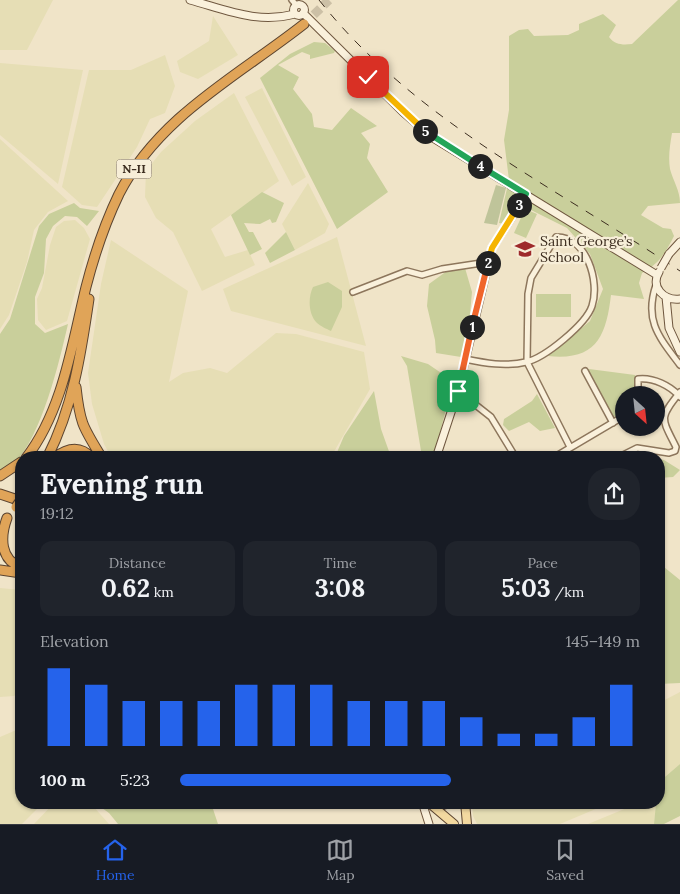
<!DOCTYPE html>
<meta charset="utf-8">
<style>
:root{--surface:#171b24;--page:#20242c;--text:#f1f3f6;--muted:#9ea1a6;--line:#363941;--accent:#2563eb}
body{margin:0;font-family:Lora,serif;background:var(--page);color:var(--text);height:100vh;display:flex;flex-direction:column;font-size:19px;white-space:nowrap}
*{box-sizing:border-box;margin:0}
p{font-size:16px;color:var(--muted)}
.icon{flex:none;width:28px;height:28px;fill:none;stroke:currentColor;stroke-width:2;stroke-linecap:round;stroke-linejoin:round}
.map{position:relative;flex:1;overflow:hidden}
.details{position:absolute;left:15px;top:451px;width:650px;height:358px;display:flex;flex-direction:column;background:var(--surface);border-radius:20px;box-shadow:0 1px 4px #0004}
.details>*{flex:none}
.needle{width:32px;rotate:153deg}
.buttons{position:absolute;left:615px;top:386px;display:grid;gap:10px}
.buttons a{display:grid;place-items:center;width:50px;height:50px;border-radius:50%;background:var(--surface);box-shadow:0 1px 4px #0004;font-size:25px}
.pin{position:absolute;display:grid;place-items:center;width:42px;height:42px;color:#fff;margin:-21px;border-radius:10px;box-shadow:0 2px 8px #0006}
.km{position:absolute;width:25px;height:25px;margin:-12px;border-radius:50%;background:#222;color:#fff;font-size:14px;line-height:25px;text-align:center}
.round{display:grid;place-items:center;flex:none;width:52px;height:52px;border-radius:20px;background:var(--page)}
.head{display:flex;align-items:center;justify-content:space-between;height:85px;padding:0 25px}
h1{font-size:28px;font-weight:700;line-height:38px}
.stats{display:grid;grid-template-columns:repeat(3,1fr);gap:8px;height:85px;padding:5px 25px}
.stats div{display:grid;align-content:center;border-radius:12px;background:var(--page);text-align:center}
.stats b{font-size:25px;font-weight:700}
.stats small{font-size:14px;font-weight:400}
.stats p{font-size:14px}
.chart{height:140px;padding:10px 25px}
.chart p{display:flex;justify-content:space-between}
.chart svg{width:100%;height:90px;margin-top:5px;stroke:var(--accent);stroke-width:6}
ul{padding:0 25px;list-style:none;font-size:16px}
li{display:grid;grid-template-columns:80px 60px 1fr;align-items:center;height:38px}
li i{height:12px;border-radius:6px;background:var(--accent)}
.dock{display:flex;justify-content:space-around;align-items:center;height:70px;border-top:1px solid var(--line);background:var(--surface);font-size:14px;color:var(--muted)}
.dock a{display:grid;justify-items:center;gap:2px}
.dock .current{color:var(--accent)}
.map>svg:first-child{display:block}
</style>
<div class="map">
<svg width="680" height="824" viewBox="0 0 680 824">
<rect width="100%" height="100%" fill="#f0e4c8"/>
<path fill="#e6deb5" d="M0 0H53L27 50H0Z
M213 16 238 55 198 79 180 72 177 61 209 41Z
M165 55 175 86 165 113 150 119 137 147 97 207 82 205 62 187 89 70H131Z
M0 63 83 70 58 184 0 135Z
M262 88 306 177 292 186 245 97Z
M234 93 279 181 211 229 225 257 248 250 255 265 202 291 173 232 156 218 145 197 146 171 161 152 195 121Z
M0 139 68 201 48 212 34 230 27 262 9 315 0 329Z
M308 183 329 224 325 233 295 250 282 224Z
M75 220 84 228 90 239 67 321 46 330 38 320 37 299 42 288 50 245 56 227 64 221Z
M337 237 366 346 231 311 223 289Z
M111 240 188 291 169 382 183 373 210 368 227 373 276 333 296 334 364 352 370 389 331 457H111L104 444 92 404 88 373 101 284Z
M0 588 21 590V690L14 696 0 697Z
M680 692V764L659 782V703Z
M21 728V802L43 803 22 824H0V737Z
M54 803H85L93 806 109 824H34Z
M472 803V802L610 803 560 824H477L473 816Z
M639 803H656L654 824H588Z"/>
<path fill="#c9cf9b" d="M678 0H680V133H672C670 145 668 157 670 169 673 181 680 190 680 203L648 206 641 215 663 228 671 229 674 236C666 252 659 264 642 273L639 283 644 299 611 295C606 337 596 361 548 356L590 321 603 289 590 254 567 228 517 203 505 224 499 223 509 180 504 140 509 110V36L519 30 528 29 534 36 568 35 579 30V24L603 14 616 25 609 37C615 45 623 45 632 44Z
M314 42 325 43 335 51 334 53 310 59V55L302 52 278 65 299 77 293 89 312 114 314 127 332 130 351 108 377 126 361 133 370 144 367 158 388 192 337 229 260 78 290 54Z
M262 192 284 203 276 222 272 223 270 219 260 224 244 223 249 232H253L262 249 250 255 231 215Z
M74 203 80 208 99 211 87 226 77 217 65 216 53 226 46 239 44 273 35 297V324L45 333 68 324C59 363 42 435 14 464 10 468 4 470 0 472V334L10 319 39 226 49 214Z
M525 209 537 214 526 238 514 233Z
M286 232 295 250 270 263 265 253Z
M451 268H465L472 292 470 314 461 357 436 353 435 340 427 306 429 284Z
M328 282 342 291V307L331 331C327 329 320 326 317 323 308 314 308 297 313 287Z
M536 294H571V317H536Z
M401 356 428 364 453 381 434 457H422L407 366Z
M589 369 635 375V395H624V412L613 417 588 370Z
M374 391 381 429 391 457H335L344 436Z
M537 394 555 428 540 431 529 422 509 431 503 425 504 419 532 401Z
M659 459 664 460 680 470 673 477 659 478Z
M659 563 680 580V683L659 684Z
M680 764V816L664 824H654L656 803 659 802V782Z
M95 803H211L218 824H118L109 813Z"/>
<path fill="#bfc49a" d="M496 185 506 188 497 225 484 223Z"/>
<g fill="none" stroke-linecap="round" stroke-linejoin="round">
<path stroke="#ccc0a6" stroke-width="9" stroke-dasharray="9 4.5" stroke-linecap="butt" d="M304 24 329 0"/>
<defs>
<path id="street" d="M292 0 296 5
M656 285C644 321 659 337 680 365
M353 292 407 271 422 275 442 269 488 262
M465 359C484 363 506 367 526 362 545 358 586 324 592 306 600 282 587 236 556 237L531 278 528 294 527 362 570 447
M585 371 613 423
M458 391 491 417 516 458
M638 395V379C653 377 671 386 680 397
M553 458 624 416
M617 458 637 448 669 453 675 451 676 447C661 417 659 419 680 392"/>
<path id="secondary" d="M190 0C227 10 257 24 295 14
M293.5 10a5.5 5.5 0 1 1 11 0a5.5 5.5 0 1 1-11 0Z
M303 13 403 112 433 138 657 275
M669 254 680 242
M659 272C650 287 664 301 680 299
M666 297 669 328 680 352
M436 458 458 391 492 248 526 195
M422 802 429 824"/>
<path id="primary" d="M428 802 454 824
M435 802 443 805 453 802
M465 802 467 824"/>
<path id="highway" d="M76 387C80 424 83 427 102 458
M26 458C63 410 72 344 86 287 94 256 105 223 119 194 159 116 238 76 304 24
M47 458C73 407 81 354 89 299
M54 458C67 448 80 445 92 458
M0 476 21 462
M0 494 21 501
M7 518C0 537 0 560 21 567
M0 570 21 573"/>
</defs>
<use href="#street" stroke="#8d765c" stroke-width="8"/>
<use href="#secondary" stroke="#6f573f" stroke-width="9"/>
<use href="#primary" stroke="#5b4430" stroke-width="10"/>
<use href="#highway" stroke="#5b4430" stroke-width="11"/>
<use href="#street" stroke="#faf1dc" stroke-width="5"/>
<use href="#secondary" stroke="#faf1dc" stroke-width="7"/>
<use href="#primary" stroke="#f3d9a0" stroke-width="8"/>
<use href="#highway" stroke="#e0a458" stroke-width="9"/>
<path stroke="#3d2e20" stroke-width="1" stroke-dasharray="9 9" stroke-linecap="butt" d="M319 0C414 120 555 187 680 271"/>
<defs>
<path id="secondary-bridge" d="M661 268 669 254"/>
<path id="highway-bridge" d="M16 507 21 500"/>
</defs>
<use href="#secondary-bridge" stroke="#6f573f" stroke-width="9" stroke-linecap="butt"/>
<use href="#highway-bridge" stroke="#5b4430" stroke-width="11" stroke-linecap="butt"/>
<use href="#secondary-bridge" stroke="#faf1dc" stroke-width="7"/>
<use href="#highway-bridge" stroke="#e0a458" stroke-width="9"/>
</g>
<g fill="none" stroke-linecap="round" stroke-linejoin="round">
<defs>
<path id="split-1" d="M458 391 472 327"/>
<path id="split-2" d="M472 327 488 263"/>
<path id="split-3" d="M488 263 492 248 519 205"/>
<path id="split-4" d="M480 166 526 194 519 205"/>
<path id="split-5" d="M425 131 480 166"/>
<path id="split-6" d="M368 77 425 131"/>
</defs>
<use href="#split-1" stroke="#fff" stroke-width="10"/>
<use href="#split-2" stroke="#fff" stroke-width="10"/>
<use href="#split-3" stroke="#fff" stroke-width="10"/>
<use href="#split-4" stroke="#fff" stroke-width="10"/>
<use href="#split-5" stroke="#fff" stroke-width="10"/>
<use href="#split-6" stroke="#fff" stroke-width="10"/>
<use href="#split-1" stroke="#f0652b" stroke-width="6"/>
<use href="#split-2" stroke="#f0652b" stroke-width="6"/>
<use href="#split-3" stroke="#f5b400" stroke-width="6"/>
<use href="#split-4" stroke="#22a559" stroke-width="6"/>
<use href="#split-5" stroke="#22a559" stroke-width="6"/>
<use href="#split-6" stroke="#f5b400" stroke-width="6"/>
</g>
<defs>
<symbol id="school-bare" viewBox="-9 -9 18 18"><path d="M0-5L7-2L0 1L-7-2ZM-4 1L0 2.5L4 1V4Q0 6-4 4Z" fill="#9e2a2b" stroke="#f7eed8" stroke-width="2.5" paint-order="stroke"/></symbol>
</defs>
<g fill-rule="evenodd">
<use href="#school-bare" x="511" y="235" width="28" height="28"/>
</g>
<g text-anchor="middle" stroke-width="4.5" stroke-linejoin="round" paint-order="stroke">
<rect fill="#f7eed8" stroke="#756857" stroke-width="1" x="116.5" y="159.5" width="35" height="19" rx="4"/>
<g font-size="12" font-weight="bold" fill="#3d2e20">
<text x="134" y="173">N-II</text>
</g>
<g font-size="14" fill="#3d2e20" stroke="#f7eed8" text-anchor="start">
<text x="540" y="246">Saint George’s<tspan x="540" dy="16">School</tspan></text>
</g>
</g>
</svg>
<div class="buttons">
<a><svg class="needle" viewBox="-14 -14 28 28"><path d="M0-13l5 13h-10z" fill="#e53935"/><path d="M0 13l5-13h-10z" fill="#9ea1a6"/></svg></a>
</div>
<div class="pin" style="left:458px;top:391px;background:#1e9e55"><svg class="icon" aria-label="arrive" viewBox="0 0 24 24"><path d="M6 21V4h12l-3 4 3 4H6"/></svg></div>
<div class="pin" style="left:368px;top:77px;background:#d93025"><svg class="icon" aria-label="check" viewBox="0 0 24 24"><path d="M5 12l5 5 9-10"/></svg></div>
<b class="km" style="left:472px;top:327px">1</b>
<b class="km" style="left:488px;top:263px">2</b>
<b class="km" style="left:519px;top:205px">3</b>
<b class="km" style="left:480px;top:166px">4</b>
<b class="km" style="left:425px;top:131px">5</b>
<section class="details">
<div class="head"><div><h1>Evening run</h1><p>19:12</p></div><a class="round"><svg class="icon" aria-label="share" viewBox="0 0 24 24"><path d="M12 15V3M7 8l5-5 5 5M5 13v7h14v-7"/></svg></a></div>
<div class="stats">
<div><p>Distance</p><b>0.62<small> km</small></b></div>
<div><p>Time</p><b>3:08</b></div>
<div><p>Pace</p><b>5:03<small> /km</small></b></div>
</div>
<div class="chart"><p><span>Elevation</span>145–149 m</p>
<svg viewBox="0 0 160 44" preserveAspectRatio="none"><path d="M5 44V6M15 44V14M25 44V22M35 44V22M45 44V22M55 44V14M65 44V14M75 44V14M85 44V22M95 44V22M105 44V22M115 44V30M125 44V38M135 44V38M145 44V30M155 44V14"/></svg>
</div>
<ul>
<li><b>100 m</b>5:23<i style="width:59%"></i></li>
</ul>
</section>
</div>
<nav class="dock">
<a class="current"><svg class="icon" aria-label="home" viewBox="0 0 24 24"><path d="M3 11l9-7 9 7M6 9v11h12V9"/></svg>Home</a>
<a><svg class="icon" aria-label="map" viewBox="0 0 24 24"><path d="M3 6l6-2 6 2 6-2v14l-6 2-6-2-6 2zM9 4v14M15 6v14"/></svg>Map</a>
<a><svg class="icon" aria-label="saved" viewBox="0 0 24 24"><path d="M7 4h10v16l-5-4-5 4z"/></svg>Saved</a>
</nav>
